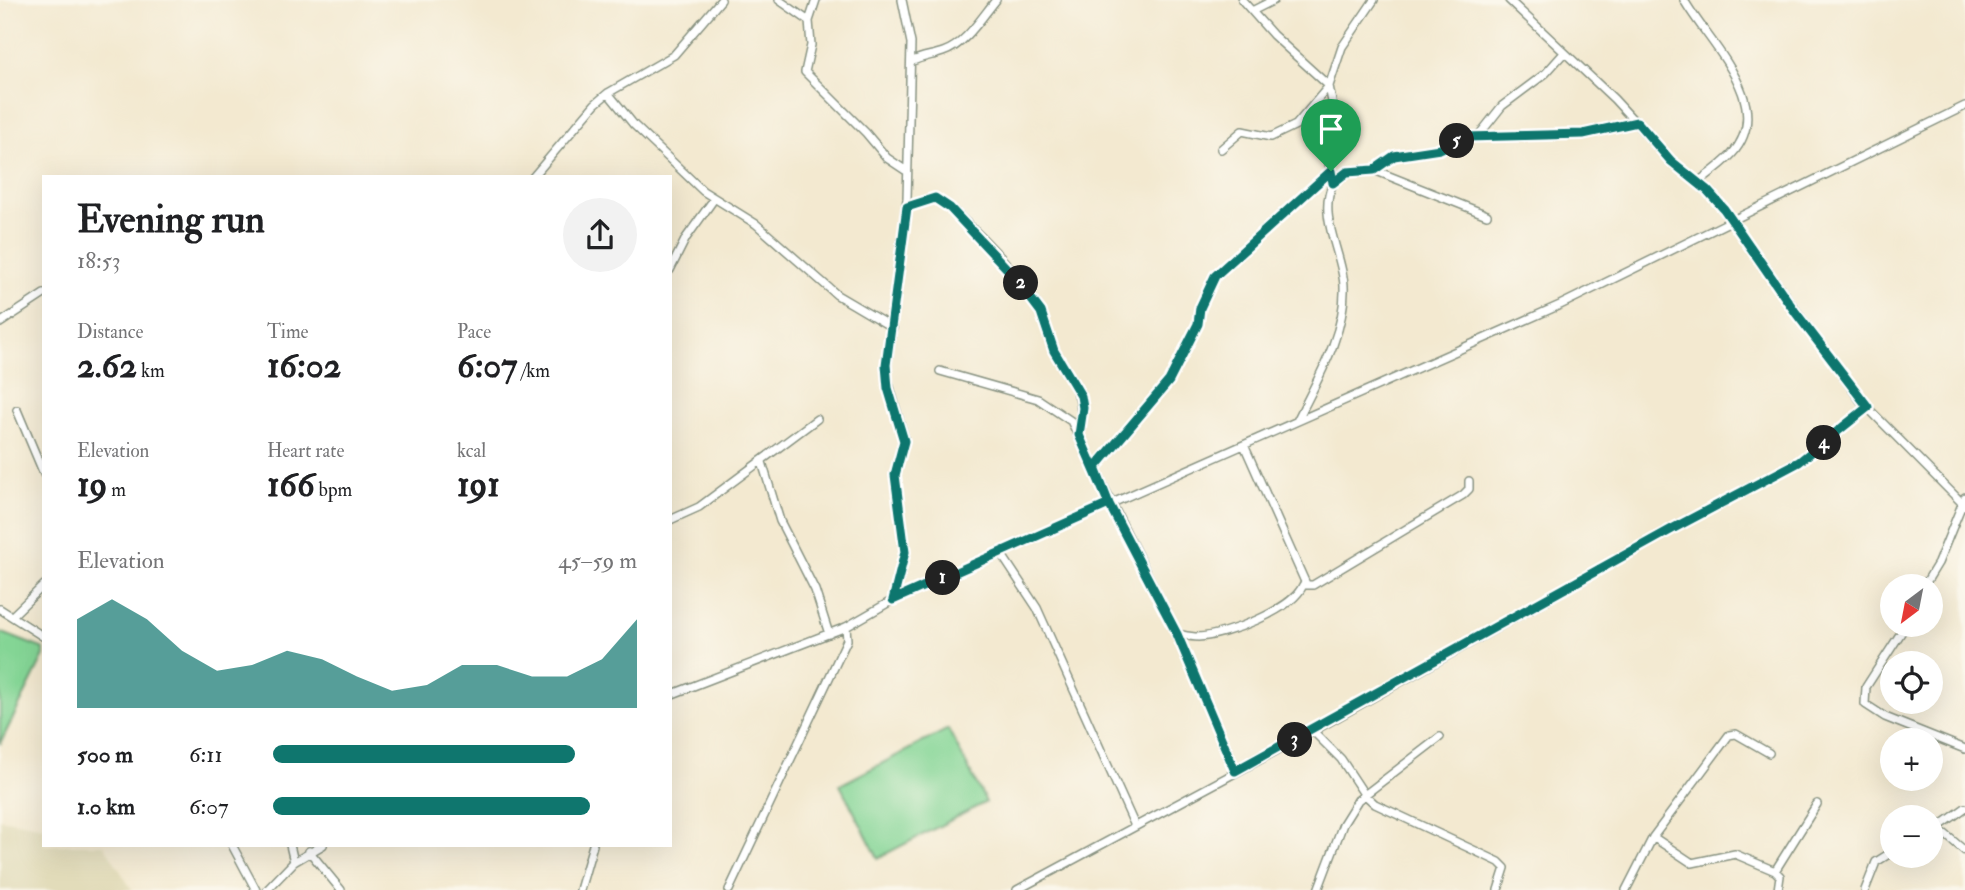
<!DOCTYPE html>
<meta charset="utf-8">
<style>
:root{--surface:#fff;--page:#f2f2f2;--text:#202124;--muted:#757577;--accent:#0f766e}
body{margin:0;font-family:"IM FELL Double Pica",serif;background:var(--page);color:var(--text);height:100vh;display:flex;flex-direction:column;font-size:26px;white-space:nowrap}
*{box-sizing:border-box;margin:0}
p{font-size:23px;color:var(--muted)}
.icon{flex:none;width:38px;height:38px;fill:none;stroke:currentColor;stroke-width:2;stroke-linecap:round;stroke-linejoin:round}
.map{position:relative;flex:1;overflow:hidden}
.side{position:absolute;left:42px;top:175px;width:630px;height:672px;display:flex;flex-direction:column;background:var(--surface);border-radius:0px;box-shadow:0 7px 28px #0002}
.side>*{flex:none}
.needle{width:46px;rotate:212deg}
.tools{position:absolute;left:1880px;top:574px;display:grid;gap:14px}
.tools a{display:grid;place-items:center;width:63px;height:63px;border-radius:50%;background:var(--surface);box-shadow:0 7px 28px #0002;font-size:35px}
.pin{position:absolute;display:grid;place-items:center;width:60px;height:60px;color:#fff;margin:-72px -30px;border-radius:50% 50% 50% 0;rotate:-45deg;box-shadow:0 0 7px #0007}
.pin .icon{rotate:45deg}
.km{position:absolute;width:35px;height:35px;margin:-18px;border-radius:50%;background:#222;color:#fff;font-size:19px;line-height:35px;text-align:center}
.round{display:grid;place-items:center;flex:none;width:74px;height:74px;border-radius:37px;background:var(--page)}
.summary{display:flex;align-items:center;justify-content:space-between;height:119px;padding:0 35px}
h1{font-size:38px;font-weight:700;line-height:52px}
.metrics{display:grid;grid-template-columns:repeat(3,1fr);gap:10px;height:119px;padding:7px 35px}
.metrics div{display:grid;align-content:center}
.metrics b{font-size:35px;font-weight:700}
.metrics small{font-size:19px;font-weight:400}
.metrics p{font-size:19px}
.chart{height:196px;padding:14px 35px}
.chart p{display:flex;justify-content:space-between}
.chart svg{width:100%;height:126px;margin-top:7px;fill:var(--accent);opacity:.7}
ul{padding:0 35px;list-style:none;font-size:23px}
li{display:grid;grid-template-columns:112px 84px 1fr;align-items:center;height:52px}
li i{height:18px;border-radius:9px;background:var(--accent)}
.map>svg:first-child{display:block}
</style>
<div class="map">
<svg width="1965" height="890" viewBox="0 0 1965 890">
<rect width="100%" height="100%" fill="#fbf7ec"/>
<filter id="ink" filterUnits="userSpaceOnUse"><feTurbulence type="fractalNoise" baseFrequency=".0143" numOctaves="2"/><feDisplacementMap in="SourceGraphic" scale="14" xChannelSelector="R" yChannelSelector="G"/><feConvolveMatrix kernelMatrix="1 2 1 2 8 2 1 2 1" color-interpolation-filters="sRGB"/></filter>
<filter id="wash" filterUnits="userSpaceOnUse"><feTurbulence type="fractalNoise" baseFrequency=".00686" numOctaves="4" result="noise"/><feDisplacementMap in="SourceGraphic" scale="28" xChannelSelector="R" yChannelSelector="G"/><feGaussianBlur stdDeviation="1.57" result="paint"/><feColorMatrix in="noise" values="0 0 0 0 0 0 0 0 0 0 0 0 0 0 0 0 0 1.4 0 .05"/><feComposite in="paint" operator="in"/></filter>
<g filter="url(#wash)">
<rect width="100%" height="100%" fill="#f3e9d0"/>
<path fill="#e2dcba" d="M0 819 44 827V845H104L132 890H0Z"/>
<path fill="#84d595" stroke="#528964" stroke-width="2" d="M0 632 44 649V656L0 744Z
M948 729 986 802 878 858 840 785Z"/>
</g>
<g filter="url(#ink)">
<g fill="none" stroke-linecap="round" stroke-linejoin="round">
<defs>
<path id="minor" d="M779 0 809 21
M816 0 809 21 811 45 805 72 866 133 887 158 905 170
M1242 0 1273 35 1329 86 1333 107 1327 151 1331 175
M1509 0 1614 99 1671 161 1716 199 1861 401 1965 506
M1684 0C1708 43 1777 104 1732 154 1722 165 1710 173 1698 182
M1252 11 1274 0
M911 62C922 56 932 56 943 52 965 45 982 17 996 0
M608 93 634 125 703 191 756 224 837 295 893 328
M1479 135 1502 106 1546 73 1563 54
M1221 149 1242 131 1271 137 1296 125 1329 86 1342 47 1374 0
M1374 170 1394 156 1440 149 1467 137 1583 134 1637 122
M533 177 595 104 608 93 674 55 721 0
M907 207 935 198 950 208C982 236 1018 272 1039 309 1046 322 1047 337 1054 350 1071 385 1087 391 1079 434
M670 270 686 238 714 199
M0 323 44 294
M940 371 1038 399 1071 421 1177 634 1235 771
M17 410 44 474
M1297 421C1317 380 1346 333 1344 286 1343 255 1318 217 1332 186 1338 170 1359 169 1374 170L1487 215
M1244 445 1306 584
M762 462 780 521 815 590 829 634
M1095 469 1169 381 1198 324 1200 308 1215 276 1330 171
M670 520 699 507 817 419
M1000 552 1037 608 1135 826
M1924 586 1938 563 1965 497
M893 600 905 552 895 475 904 437 886 373 907 199 911 43 902 0
M0 609 44 637
M12 616 44 585
M1906 625 1866 687 1865 704 1885 717 1965 749
M1177 634C1183 635 1191 637 1198 637 1225 636 1293 610 1303 585H1313L1463 495 1469 489V481
M670 695 846 627 893 600 1560 305 1965 106
M1313 731 1341 759 1364 794 1375 804 1499 862 1505 868 1498 890
M1939 829 1965 851
M1930 833 1965 808
M1653 837 1692 863 1735 854 1775 871 1817 804
M232 845 256 890
M290 845 294 862
M309 851 341 890
M1775 871 1780 876 1778 890
M267 890 294 862 323 845
M580 890 593 845
M729 890 847 640 846 627
M1017 890 1313 731 1672 529 1799 462 1868 407
M1318 890 1343 824 1358 800 1440 737
M1626 890 1653 837 1729 735 1736 734 1769 753
M1865 890 1876 862 1892 852"/>
</defs>
<use href="#minor" stroke="#899382" stroke-width="10"/>
<use href="#minor" stroke="#fff" stroke-width="7"/>
</g>
</g>
<g fill="none" stroke-linecap="round" stroke-linejoin="round" filter="url(#ink)">
<defs>
<path id="route" d="M1331 171 1215 276 1200 308 1198 324 1169 381 1095 468 1109 504 893 600 905 552 895 475 904 441 888 388 886 365 907 207 935 198 950 208 1013 275 1041 312 1054 351 1081 396 1083 408 1079 435 1109 504 1177 634 1235 771 1672 529 1799 462 1868 407 1796 313 1724 209 1707 190 1671 161 1637 122 1583 134 1467 137 1440 149 1394 156 1374 170 1347 172 1333 183 1331 171"/>
</defs>
<use href="#route" stroke="#fff" stroke-width="14"/>
<use href="#route" stroke="#0f766e" stroke-width="9"/>
</g>
</svg>
<div class="tools">
<a><svg class="needle" viewBox="-14 -14 28 28"><path d="M0-13l5 13h-10z" fill="#e53935"/><path d="M0 13l5-13h-10z" fill="#757577"/></svg></a>
<a><svg class="icon" aria-label="locate" viewBox="0 0 24 24"><circle cx="12" cy="12" r="6"/><path d="M12 2v4M12 18v4M2 12h4M18 12h4"/></svg></a>
<a>+</a>
<a>−</a>
</div>
<div class="pin" style="left:1331px;top:171px;background:#1e9e55"><svg class="icon" aria-label="arrive" viewBox="0 0 24 24"><path d="M6 21V4h12l-3 4 3 4H6"/></svg></div>
<b class="km" style="left:943px;top:578px">1</b>
<b class="km" style="left:1021px;top:283px">2</b>
<b class="km" style="left:1295px;top:740px">3</b>
<b class="km" style="left:1824px;top:443px">4</b>
<b class="km" style="left:1457px;top:141px">5</b>
<section class="side">
<div class="summary"><div><h1>Evening run</h1><p>18:53</p></div><a class="round"><svg class="icon" aria-label="share" viewBox="0 0 24 24"><path d="M12 15V3M7 8l5-5 5 5M5 13v7h14v-7"/></svg></a></div>
<div class="metrics">
<div><p>Distance</p><b>2.62<small> km</small></b></div>
<div><p>Time</p><b>16:02</b></div>
<div><p>Pace</p><b>6:07<small> /km</small></b></div>
</div>
<div class="metrics">
<div><p>Elevation</p><b>19<small> m</small></b></div>
<div><p>Heart rate</p><b>166<small> bpm</small></b></div>
<div><p>kcal</p><b>191</b></div>
</div>
<div class="chart"><p><span>Elevation</span>45–59 m</p>
<svg viewBox="0 0 160 44" preserveAspectRatio="none"><path d="M0 44V13L10 6L20 13L30 24L40 31L50 29L60 24L70 27L80 33L90 38L100 36L110 29L120 29L130 33L140 33L150 27L160 13V44z"/></svg>
</div>
<ul>
<li><b>500 m</b>6:11<i style="width:83%"></i></li>
<li><b>1.0 km</b>6:07<i style="width:87%"></i></li>
</ul>
</section>
</div>
